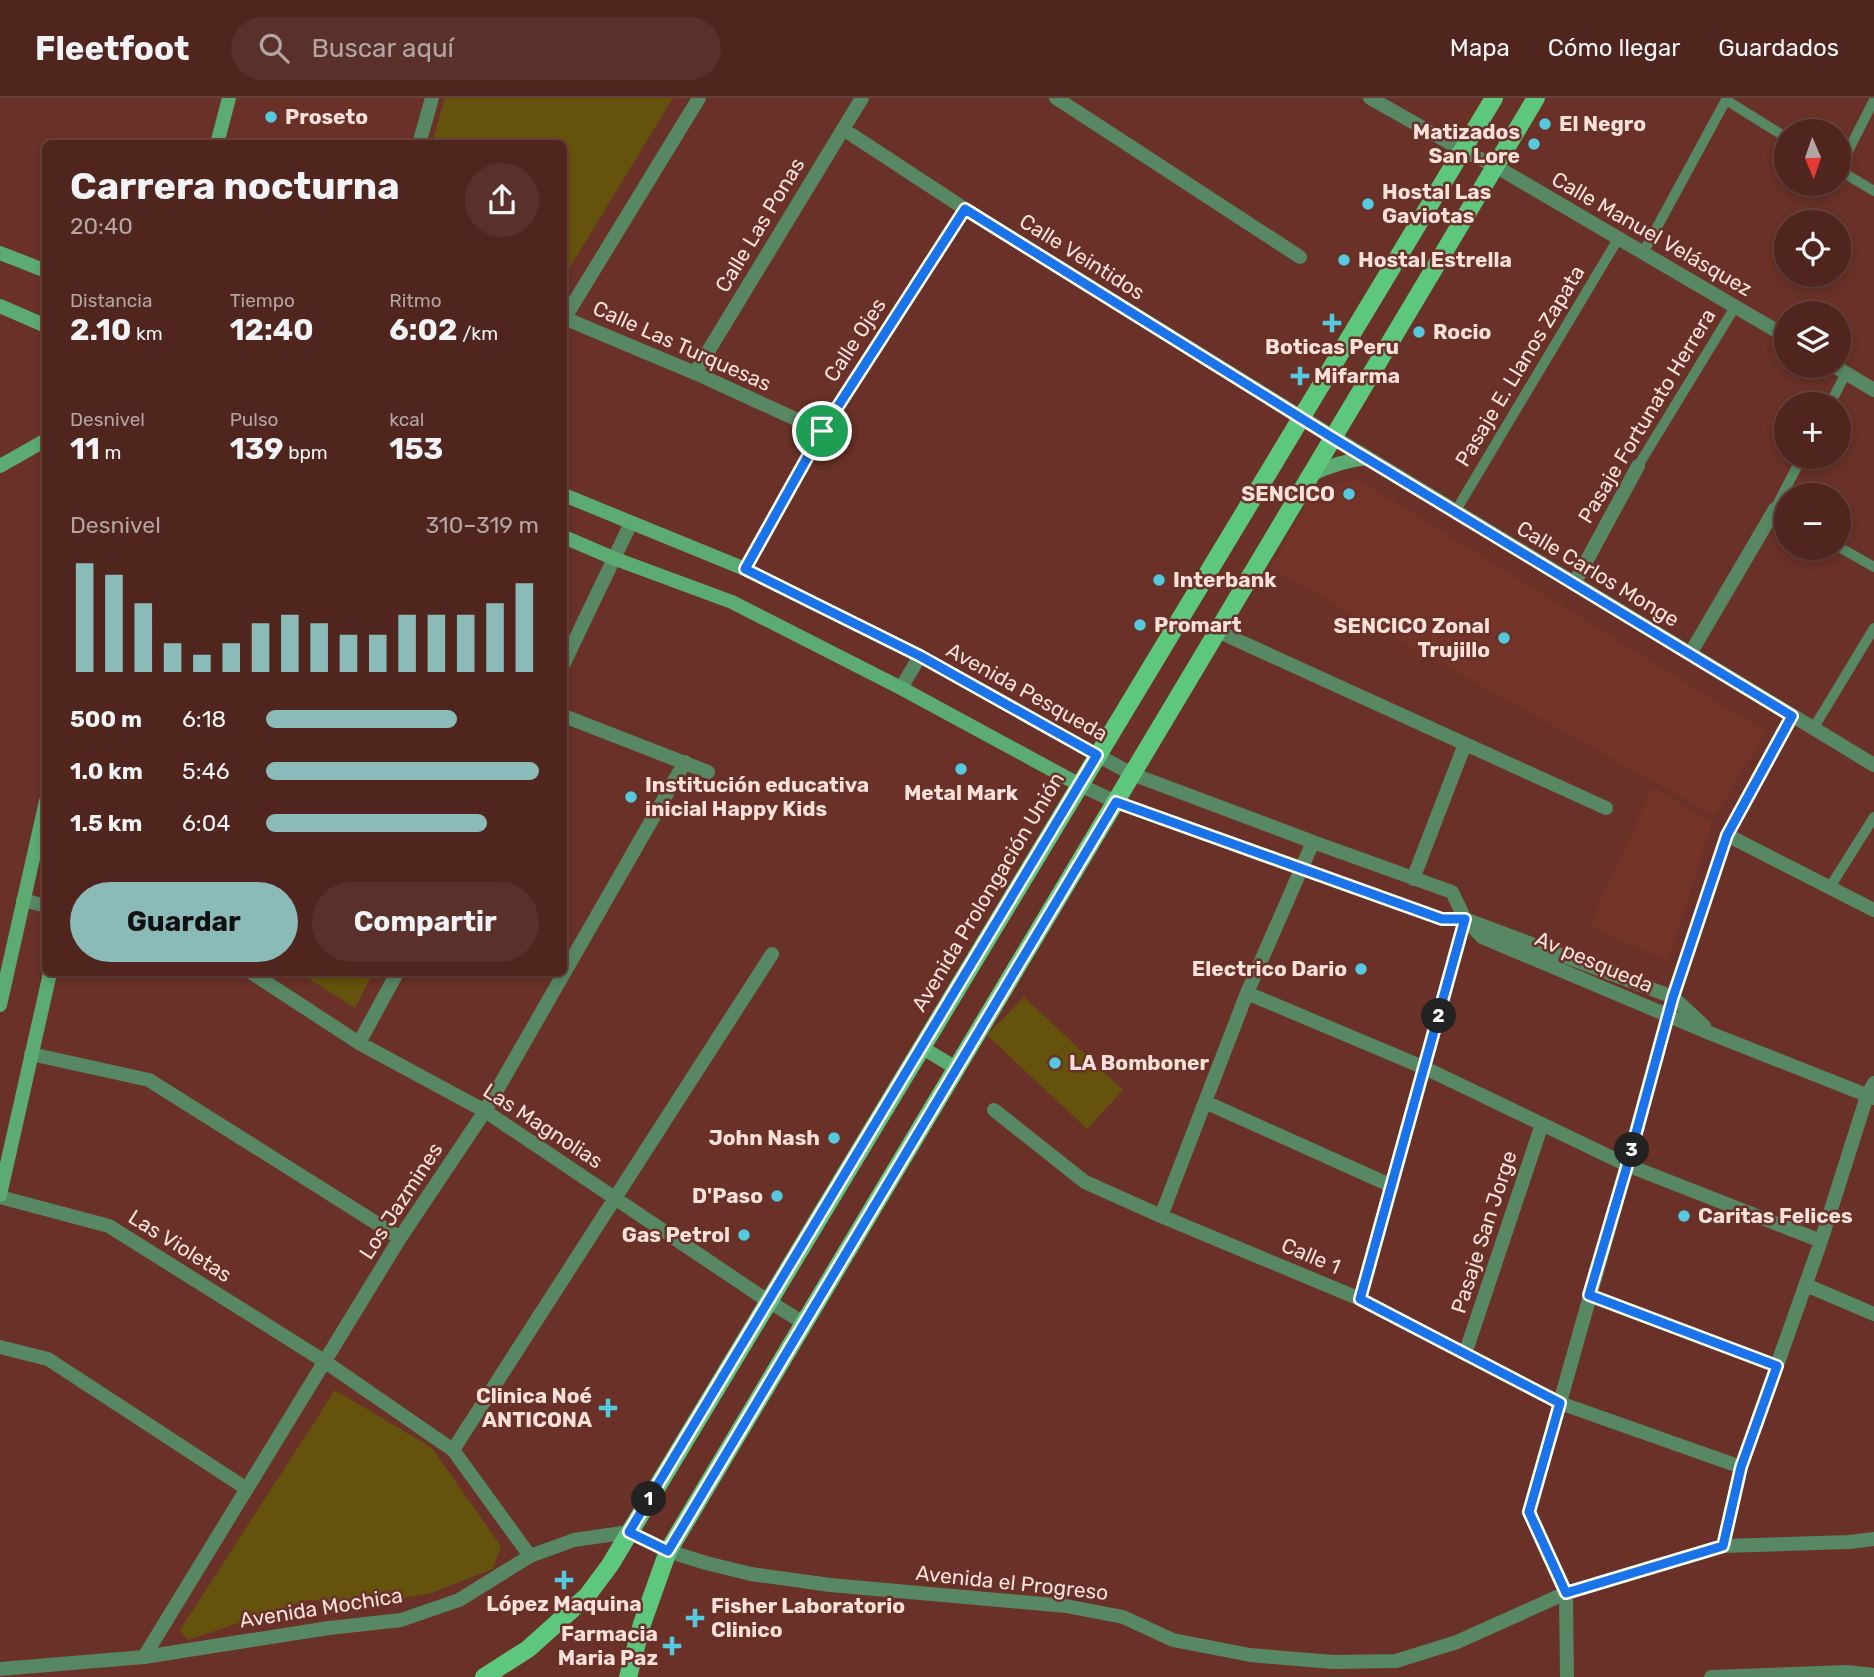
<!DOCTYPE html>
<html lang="es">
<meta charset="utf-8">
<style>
:root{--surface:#4f251d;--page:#59312a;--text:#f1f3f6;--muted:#b3a5a4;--line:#66423b;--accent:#8bbbb9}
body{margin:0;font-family:Rubik,sans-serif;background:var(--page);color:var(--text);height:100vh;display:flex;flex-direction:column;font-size:26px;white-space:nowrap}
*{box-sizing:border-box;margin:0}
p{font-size:23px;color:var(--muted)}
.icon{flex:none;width:38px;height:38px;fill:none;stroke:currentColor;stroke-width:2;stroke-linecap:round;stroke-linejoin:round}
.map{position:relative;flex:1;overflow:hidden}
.side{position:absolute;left:42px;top:42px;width:525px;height:836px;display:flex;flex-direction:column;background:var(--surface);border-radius:10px;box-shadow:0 4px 10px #0003,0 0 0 2px var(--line)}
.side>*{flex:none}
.needle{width:46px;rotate:178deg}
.controls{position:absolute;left:1774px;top:21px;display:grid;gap:14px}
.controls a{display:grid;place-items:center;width:77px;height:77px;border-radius:50%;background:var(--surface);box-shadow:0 4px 10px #0003,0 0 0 2px var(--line);font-size:35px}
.pin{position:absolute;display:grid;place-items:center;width:60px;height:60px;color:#fff;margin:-30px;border:4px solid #fff;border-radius:50%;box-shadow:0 2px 7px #0007}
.km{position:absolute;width:35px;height:35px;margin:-18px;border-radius:50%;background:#222;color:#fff;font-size:19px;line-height:35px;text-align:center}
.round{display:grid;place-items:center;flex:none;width:74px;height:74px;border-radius:37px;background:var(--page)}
.overview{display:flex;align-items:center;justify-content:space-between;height:119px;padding:0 28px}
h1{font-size:38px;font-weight:700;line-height:52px}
.stats{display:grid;grid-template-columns:repeat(3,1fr);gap:10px;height:119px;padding:7px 28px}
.stats div{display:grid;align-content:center}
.stats b{font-size:30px;font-weight:700}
.stats small{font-size:19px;font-weight:400}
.stats p{font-size:19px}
.chart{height:196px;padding:14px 28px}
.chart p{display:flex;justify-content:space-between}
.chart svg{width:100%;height:126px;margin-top:7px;stroke:var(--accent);stroke-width:6}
.action{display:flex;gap:14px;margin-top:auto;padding:14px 28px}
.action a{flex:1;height:80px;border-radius:42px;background:var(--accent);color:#111;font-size:28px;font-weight:700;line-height:80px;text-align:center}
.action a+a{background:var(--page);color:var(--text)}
ul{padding:0 28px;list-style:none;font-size:23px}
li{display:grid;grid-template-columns:112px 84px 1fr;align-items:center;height:52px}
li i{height:18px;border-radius:9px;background:var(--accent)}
header{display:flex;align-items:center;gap:42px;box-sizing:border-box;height:98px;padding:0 35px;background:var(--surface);border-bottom:2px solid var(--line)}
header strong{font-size:33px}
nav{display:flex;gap:38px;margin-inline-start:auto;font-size:24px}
.search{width:490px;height:63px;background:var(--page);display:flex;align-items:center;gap:18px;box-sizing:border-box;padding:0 24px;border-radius:38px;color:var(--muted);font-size:26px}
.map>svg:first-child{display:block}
</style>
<header>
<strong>Fleetfoot</strong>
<div class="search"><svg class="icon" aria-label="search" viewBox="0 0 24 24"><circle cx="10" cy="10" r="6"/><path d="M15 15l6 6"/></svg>Buscar aquí</div>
<nav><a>Mapa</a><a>Cómo llegar</a><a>Guardados</a></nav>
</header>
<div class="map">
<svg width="1874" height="1579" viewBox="0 0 1874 1579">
<rect width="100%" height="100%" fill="#693127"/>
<path fill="#743328" d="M1357 381 1766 634 1715 718 1270 470 1314 392Z
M1653 689 1712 725 1668 863 1589 828Z"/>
<path fill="#65520c" d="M445 0H673L564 179V46L432 45Z
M300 875H373L355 910Z
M1024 899 1123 992 1087 1031 987 937Z
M335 1292 432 1350 501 1448 493 1471 431 1495 392 1502 350 1504 308 1502 188 1542 180 1532Z"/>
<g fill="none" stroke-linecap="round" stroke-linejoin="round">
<path stroke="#578763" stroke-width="10" d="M1726 2 1787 40
M1839 71 1874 2
M1839 72 1874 93
M1643 155 1727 0
M1830 306 1846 275
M1638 368 1735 209
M1455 414 1618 141
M1787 418 1775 411 1802 359
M1839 449 1874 469
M1813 631 1874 530
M1830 789 1874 719"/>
<path stroke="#578763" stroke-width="14" d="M1056 0 1300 159
M1370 0 1462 52 1495 68 1787 239
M843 31 965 111 1301 319
M419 46 432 0
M564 220 695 275 822 333
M564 221 699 0
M1834 268 1874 292
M695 275 862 0
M745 471 822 333 965 111
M1574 486 1638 368
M1217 533 1606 710
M1690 556 1775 411
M564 565 631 425
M564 618 708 674
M1132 676 1313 744 1452 794 1465 821 1482 839 1712 936 1874 1000
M1116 704 1442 821H1465L1673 899 1704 928
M1727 737 1874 812
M1413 781 1465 646
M23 802 46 808
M252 875 359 945 485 1013 768 1203 804 1225
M1247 895 1425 970 1627 1067 1821 1143
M359 945 397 875
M31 956 149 982 400 1140
M1205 1004 1392 1088
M994 1012 1085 1084 1161 1118 1360 1201 1560 1305 1741 1369
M0 1099 109 1128 324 1263 453 1352 530 1458
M1161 1118 1247 895 1313 744
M1806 1187 1874 1216
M1589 1197 1777 1268
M1360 1201 1465 821
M0 1249 48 1261 247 1391
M1465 1256 1542 1026
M453 1352 772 856
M1723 1448 1741 1369 1821 1143 1867 998 1874 985
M144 1559 400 1140 485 1013 685 664
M0 1571 144 1559 329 1530 401 1522 459 1502 530 1458 574 1442 629 1434 668 1453 706 1465 751 1476 830 1487 1066 1508 1123 1519 1173 1542 1250 1557 1333 1564 1396 1563 1457 1544 1566 1495 1723 1448 1849 1444 1874 1441
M1567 1579 1566 1495 1529 1414 1627 1067 1673 899 1727 737 1792 618
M1711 1579 1847 1574 1874 1577"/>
<path stroke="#578763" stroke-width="14" d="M1301 319 1874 667
M901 590 920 558
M1097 657 1132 676
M1080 687 1116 704"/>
<path stroke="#5cab73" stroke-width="14" d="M217 46 229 0
M0 155 46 173
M0 208 46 228
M0 368 46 342
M1310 377C1329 368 1346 362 1367 360
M564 397 745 471 920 558 1097 657
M564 439 613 460 732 504 901 590 1080 687
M0 907 46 703
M921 949 956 970
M0 1097 50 875"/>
<path stroke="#5ec77e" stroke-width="18" d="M484 1579 528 1551 587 1498 610 1467 1494 0
M628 1579 642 1526 668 1453 1536 0"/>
</g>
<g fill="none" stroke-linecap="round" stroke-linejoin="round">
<defs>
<path id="route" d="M965 111 1333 340 1792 618 1727 737 1673 899 1627 1068 1589 1197 1777 1268 1741 1369 1723 1448 1566 1495 1529 1414 1560 1305 1360 1201 1465 821H1442L1116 704 668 1453 629 1434 1097 657 920 558 745 471 822 333Z"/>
</defs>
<use href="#route" stroke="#fff" stroke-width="14"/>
<use href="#route" stroke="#1a73e8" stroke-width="9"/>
</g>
<g fill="#55cadf" stroke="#693127" stroke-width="2.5">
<circle cx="271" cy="19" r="7"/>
<circle cx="1545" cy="26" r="7"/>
<circle cx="1534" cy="46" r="7"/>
<circle cx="1368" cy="106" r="7"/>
<circle cx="1344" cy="162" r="7"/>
<path d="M1328.5 214.5h7v7h7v7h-7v7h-7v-7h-7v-7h7z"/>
<circle cx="1419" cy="234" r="7"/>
<path d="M1296.5 267.5h7v7h7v7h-7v7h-7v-7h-7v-7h7z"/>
<circle cx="1349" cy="396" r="7"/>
<circle cx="1159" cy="482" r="7"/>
<circle cx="1140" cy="527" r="7"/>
<circle cx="1504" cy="540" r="7"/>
<circle cx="961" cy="671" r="7"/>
<circle cx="631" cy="699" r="7"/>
<circle cx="1361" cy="871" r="7"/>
<circle cx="1055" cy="965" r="7"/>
<circle cx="834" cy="1040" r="7"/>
<circle cx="777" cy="1098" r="7"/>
<circle cx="1684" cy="1118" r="7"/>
<circle cx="744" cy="1137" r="7"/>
<path d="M604.5 1299.5h7v7h7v7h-7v7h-7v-7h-7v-7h7z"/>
<path d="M560.5 1471.5h7v7h7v7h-7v7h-7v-7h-7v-7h7z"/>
<path d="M691.5 1509.5h7v7h7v7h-7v7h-7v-7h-7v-7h7z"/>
<path d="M668.5 1537.5h7v7h7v7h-7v7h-7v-7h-7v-7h7z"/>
</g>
<g text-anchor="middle" stroke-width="5" stroke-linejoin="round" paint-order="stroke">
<g font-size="21" font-weight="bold" fill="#fde0da" stroke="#693127" text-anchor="start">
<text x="285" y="26">Proseto</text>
<text x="1559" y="33">El Negro</text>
<text x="1520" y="41" text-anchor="end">Matizados<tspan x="1520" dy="24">San Lore</tspan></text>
<text x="1382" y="101">Hostal Las<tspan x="1382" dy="24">Gaviotas</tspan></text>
<text x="1358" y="169">Hostal Estrella</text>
<text x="1433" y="241">Rocio</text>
<text x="1332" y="256" text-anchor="middle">Boticas Peru</text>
<text x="1314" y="285">Mifarma</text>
<text x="1335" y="403" text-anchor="end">SENCICO</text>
<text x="1173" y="489">Interbank</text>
<text x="1154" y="534">Promart</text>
<text x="1490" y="535" text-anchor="end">SENCICO Zonal<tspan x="1490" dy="24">Trujillo</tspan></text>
<text x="645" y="694">Institución educativa<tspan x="645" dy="24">inicial Happy Kids</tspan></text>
<text x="961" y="702" text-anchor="middle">Metal Mark</text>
<text x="1347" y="878" text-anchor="end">Electrico Dario</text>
<text x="1069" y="972">LA Bomboner</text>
<text x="820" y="1047" text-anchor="end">John Nash</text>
<text x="763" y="1105" text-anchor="end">D'Paso</text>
<text x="1698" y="1125">Caritas Felices</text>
<text x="730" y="1144" text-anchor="end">Gas Petrol</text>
<text x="592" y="1305" text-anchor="end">Clinica Noé<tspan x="592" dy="24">ANTICONA</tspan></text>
<text x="564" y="1513" text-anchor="middle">López Maquina</text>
<text x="711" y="1515">Fisher Laboratorio<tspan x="711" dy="24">Clinico</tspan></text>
<text x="658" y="1543" text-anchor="end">Farmacia<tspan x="658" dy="24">Maria Paz</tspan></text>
</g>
<g font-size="21" fill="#fde0da" stroke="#693127">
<text transform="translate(760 127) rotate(-59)" y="7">Calle Las Ponas</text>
<text transform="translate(1652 136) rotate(30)" y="7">Calle Manuel Velásquez</text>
<text transform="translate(1082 159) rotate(32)" y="7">Calle Veintidos</text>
<text transform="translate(855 242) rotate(-57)" y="7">Calle Ojes</text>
<text transform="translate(682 248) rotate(24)" y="7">Calle Las Turquesas</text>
<text transform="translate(1520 268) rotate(-59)" y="7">Pasaje E. Llanos Zapata</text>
<text transform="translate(1647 318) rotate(-59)" y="7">Pasaje Fortunato Herrera</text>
<text transform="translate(1598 476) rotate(31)" y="7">Calle Carlos Monge</text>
<text transform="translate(1027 594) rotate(29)" y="7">Avenida Pesqueda</text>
<text transform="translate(988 794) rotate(-59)" y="7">Avenida Prolongación Unión</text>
<text transform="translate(1594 864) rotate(23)" y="7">Av pesqueda</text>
<text transform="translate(543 1028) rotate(33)" y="7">Las Magnolias</text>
<text transform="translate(401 1103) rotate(-57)" y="7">Los Jazmines</text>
<text transform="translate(1484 1134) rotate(-72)" y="7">Pasaje San Jorge</text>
<text transform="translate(180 1148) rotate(32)" y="7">Las Violetas</text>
<text transform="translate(1311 1158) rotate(23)" y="7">Calle 1</text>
<text transform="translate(1012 1485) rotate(6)" y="7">Avenida el Progreso</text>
<text transform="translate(321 1510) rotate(-9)" y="7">Avenida Mochica</text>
</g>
</g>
</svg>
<div class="controls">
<a><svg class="needle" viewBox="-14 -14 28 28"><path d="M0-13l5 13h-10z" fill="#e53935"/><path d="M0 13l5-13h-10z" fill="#b3a5a4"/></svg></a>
<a><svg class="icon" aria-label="locate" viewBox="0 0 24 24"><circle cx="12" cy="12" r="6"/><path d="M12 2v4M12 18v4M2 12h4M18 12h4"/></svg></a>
<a><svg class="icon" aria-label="layers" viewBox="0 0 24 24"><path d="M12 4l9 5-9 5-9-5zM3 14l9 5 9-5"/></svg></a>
<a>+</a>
<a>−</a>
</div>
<div class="pin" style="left:822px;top:333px;background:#1e9e55"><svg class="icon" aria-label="arrive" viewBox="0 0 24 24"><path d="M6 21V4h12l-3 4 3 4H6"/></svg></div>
<b class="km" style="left:649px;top:1401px">1</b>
<b class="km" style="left:1439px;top:918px">2</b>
<b class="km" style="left:1632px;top:1052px">3</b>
<section class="side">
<div class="overview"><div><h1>Carrera nocturna</h1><p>20:40</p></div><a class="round"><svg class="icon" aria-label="share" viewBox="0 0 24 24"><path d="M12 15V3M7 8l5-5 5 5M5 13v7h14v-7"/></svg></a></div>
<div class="stats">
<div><p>Distancia</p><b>2.10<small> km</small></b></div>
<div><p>Tiempo</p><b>12:40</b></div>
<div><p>Ritmo</p><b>6:02<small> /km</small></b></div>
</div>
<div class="stats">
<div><p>Desnivel</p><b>11<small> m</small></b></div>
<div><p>Pulso</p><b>139<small> bpm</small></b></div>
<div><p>kcal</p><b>153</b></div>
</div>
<div class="chart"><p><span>Desnivel</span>310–319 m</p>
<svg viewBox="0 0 160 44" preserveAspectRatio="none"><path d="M5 44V6M15 44V10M25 44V20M35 44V34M45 44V38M55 44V34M65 44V27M75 44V24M85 44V27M95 44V31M105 44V31M115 44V24M125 44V24M135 44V24M145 44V20M155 44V13"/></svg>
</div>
<ul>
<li><b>500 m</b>6:18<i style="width:70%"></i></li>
<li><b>1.0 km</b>5:46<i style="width:100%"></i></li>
<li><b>1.5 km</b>6:04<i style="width:81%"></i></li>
</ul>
<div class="action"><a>Guardar</a><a>Compartir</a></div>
</section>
</div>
